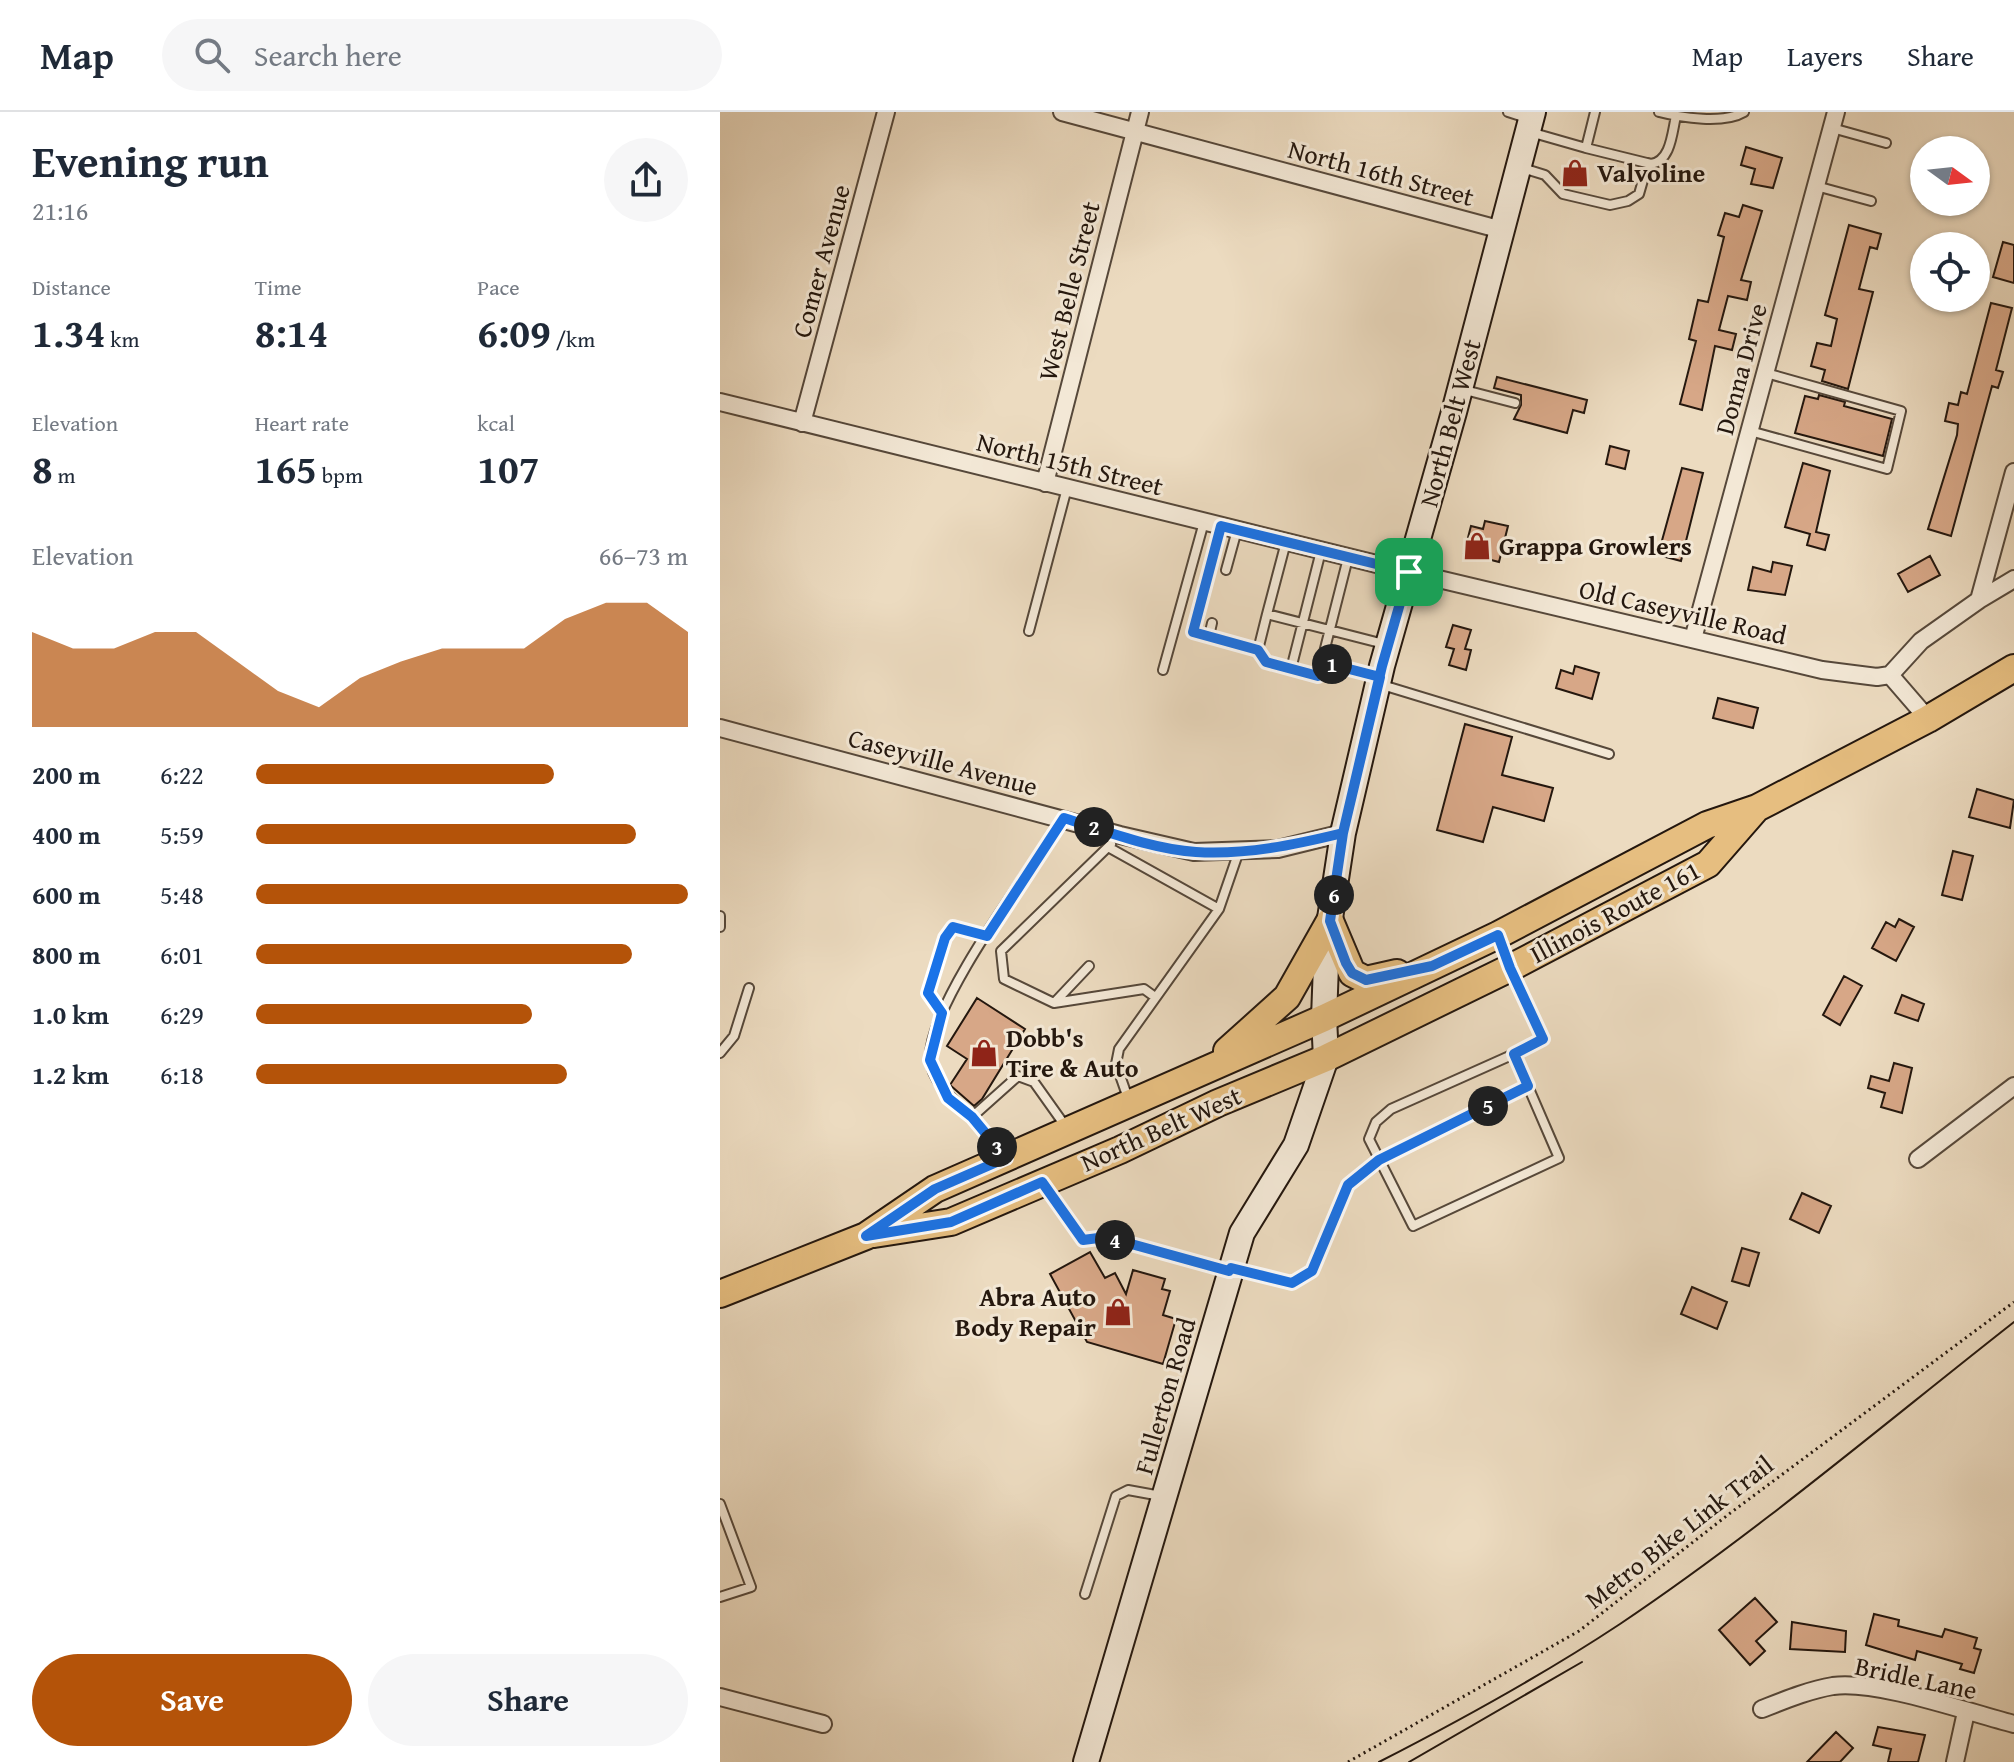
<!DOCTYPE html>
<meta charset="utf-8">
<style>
:root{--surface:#fff;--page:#f6f6f7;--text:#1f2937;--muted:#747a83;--line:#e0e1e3;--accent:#b45309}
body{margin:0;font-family:"Gentium Book Plus",serif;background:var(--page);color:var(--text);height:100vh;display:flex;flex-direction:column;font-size:30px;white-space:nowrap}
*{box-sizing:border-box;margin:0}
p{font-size:26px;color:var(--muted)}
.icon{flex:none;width:44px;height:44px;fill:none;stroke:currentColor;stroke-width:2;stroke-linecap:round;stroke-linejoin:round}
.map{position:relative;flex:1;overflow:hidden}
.sheet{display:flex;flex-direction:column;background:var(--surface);width:720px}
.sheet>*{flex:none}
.needle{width:52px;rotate:105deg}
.controls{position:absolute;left:1190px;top:24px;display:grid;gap:16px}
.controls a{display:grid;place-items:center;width:80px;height:80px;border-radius:50%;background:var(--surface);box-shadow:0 2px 6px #0004;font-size:40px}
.pin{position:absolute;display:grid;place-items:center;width:68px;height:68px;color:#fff;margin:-34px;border-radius:16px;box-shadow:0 4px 12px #0006}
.km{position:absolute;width:40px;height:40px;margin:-20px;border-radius:50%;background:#222;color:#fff;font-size:22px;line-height:40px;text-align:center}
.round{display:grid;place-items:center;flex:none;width:84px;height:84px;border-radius:42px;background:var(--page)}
.head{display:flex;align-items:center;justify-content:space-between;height:136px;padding:0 32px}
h1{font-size:44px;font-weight:700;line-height:60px}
.stats{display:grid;grid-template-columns:repeat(3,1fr);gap:12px;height:136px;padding:8px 32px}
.stats div{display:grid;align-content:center}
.stats b{font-size:40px;font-weight:700}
.stats small{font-size:22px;font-weight:400}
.stats p{font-size:22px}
.chart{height:224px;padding:16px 32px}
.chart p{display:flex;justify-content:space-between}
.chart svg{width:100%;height:144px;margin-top:8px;fill:var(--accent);opacity:.7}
.cta{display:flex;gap:16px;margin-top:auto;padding:16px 32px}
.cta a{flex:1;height:92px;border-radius:48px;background:var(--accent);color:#fff;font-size:32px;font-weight:700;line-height:92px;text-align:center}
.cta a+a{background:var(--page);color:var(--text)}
ul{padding:0 32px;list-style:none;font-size:26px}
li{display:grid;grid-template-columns:128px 96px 1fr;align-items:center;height:60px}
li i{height:20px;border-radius:10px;background:var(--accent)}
header{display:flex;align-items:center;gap:48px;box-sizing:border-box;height:112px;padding:0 40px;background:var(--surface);border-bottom:2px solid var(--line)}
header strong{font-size:38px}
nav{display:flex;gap:44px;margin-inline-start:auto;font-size:28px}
.search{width:560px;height:72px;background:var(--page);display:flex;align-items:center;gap:20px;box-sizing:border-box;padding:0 28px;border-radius:44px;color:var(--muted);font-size:30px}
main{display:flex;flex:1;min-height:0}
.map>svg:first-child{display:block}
</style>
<header>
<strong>Map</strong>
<div class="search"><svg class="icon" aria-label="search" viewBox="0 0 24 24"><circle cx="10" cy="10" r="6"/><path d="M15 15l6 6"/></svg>Search here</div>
<nav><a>Map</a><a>Layers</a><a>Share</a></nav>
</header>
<main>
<section class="sheet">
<div class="head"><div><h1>Evening run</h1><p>21:16</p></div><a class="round"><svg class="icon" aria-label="share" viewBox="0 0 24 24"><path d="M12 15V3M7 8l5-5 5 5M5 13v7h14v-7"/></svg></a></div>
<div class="stats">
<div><p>Distance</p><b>1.34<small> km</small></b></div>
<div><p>Time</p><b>8:14</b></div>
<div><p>Pace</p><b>6:09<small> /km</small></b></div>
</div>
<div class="stats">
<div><p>Elevation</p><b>8<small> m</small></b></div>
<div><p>Heart rate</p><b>165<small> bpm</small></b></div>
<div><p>kcal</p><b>107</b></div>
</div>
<div class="chart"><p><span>Elevation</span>66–73 m</p>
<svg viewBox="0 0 160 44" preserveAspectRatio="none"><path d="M0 44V15L10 20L20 20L30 15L40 15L50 24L60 33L70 38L80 29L90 24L100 20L110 20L120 20L130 11L140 6L150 6L160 15V44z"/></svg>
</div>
<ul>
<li><b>200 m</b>6:22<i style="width:69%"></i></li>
<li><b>400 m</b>5:59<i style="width:88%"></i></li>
<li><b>600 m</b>5:48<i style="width:100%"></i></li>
<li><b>800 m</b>6:01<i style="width:87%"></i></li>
<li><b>1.0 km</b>6:29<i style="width:64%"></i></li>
<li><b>1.2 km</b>6:18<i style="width:72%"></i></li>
</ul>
<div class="cta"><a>Save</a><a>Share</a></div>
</section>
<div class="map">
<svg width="1294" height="1650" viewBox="0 0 1294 1650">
<rect width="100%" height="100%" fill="#ecdbc0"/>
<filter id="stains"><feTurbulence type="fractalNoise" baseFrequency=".0025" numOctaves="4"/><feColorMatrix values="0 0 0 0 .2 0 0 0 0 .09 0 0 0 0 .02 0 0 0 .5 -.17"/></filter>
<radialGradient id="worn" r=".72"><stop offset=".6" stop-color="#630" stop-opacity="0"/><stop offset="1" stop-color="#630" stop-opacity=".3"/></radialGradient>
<path fill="#d7a787" stroke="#24170e" stroke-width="2" d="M1026 35 1062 46 1053 76 1031 72 1035 57 1021 53Z
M1023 93 1042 99 1021 168 1031 170 1027 188 1008 184 999 218 1016 222 1012 238 995 234 982 298 960 292 976 229 969 227 978 188 988 190 1004 125 998 123 1005 101 1019 105Z
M1129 113 1161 122 1157 137 1150 135 1139 177 1153 180 1128 277 1102 269 1105 258 1091 254 1097 231 1111 234 1117 207 1105 203Z
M1283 130 1294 133V171L1273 165Z
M1271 191 1292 196 1276 258 1283 260 1278 276 1272 274 1231 424 1208 417 1237 323 1238 312 1225 309 1229 291 1238 293 1241 280 1247 282Z
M777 265 867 288 864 301 853 298 847 321 794 307 801 293V283L774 276Z
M1099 283 1125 290 1124 294 1172 307 1163 344 1075 321 1085 284 1098 287Z
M890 334 909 339 905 357 886 352Z
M1083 351 1110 359 1096 420 1109 423 1105 438 1087 433 1090 422 1065 415Z
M962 356 983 361 961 449 938 443Z
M765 409 788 414 779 450 744 441 751 414 763 417Z
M1210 444 1220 463 1188 480 1178 462Z
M1053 450 1072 454 1065 483 1028 478 1033 455 1051 460Z
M733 513 751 518 745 537 751 538 746 558 729 553 734 537 726 535Z
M855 554 879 561 872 587 836 576 841 558 853 562Z
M998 586 1038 596 1033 616 993 606Z
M745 612 792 625 782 663 833 676 824 709 773 695 763 730 717 718Z
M1257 677 1294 688 1290 716 1249 705Z
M1233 739 1253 744 1242 788 1222 783Z
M1179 807 1194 815 1176 849 1152 836 1166 810 1175 815Z
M1124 864 1142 874 1120 913 1103 903Z
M1182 883 1204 892 1198 909 1175 901Z
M257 886 305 917 262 987 254 994 230 973 247 947 227 934Z
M1174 951 1192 956 1182 1001 1161 995 1165 981 1148 976 1151 964 1169 969Z
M1082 1081 1111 1094 1099 1121 1070 1107Z
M1022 1136 1039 1141 1029 1174 1012 1169Z
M370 1140 385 1166 395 1161 406 1182 413 1158 445 1167 442 1177 450 1179 443 1203 456 1207 443 1252 367 1230 330 1162Z
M972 1175 1007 1190 997 1217 961 1202Z
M1035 1486 1057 1510 1036 1529 1045 1539 1030 1553 999 1518Z
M1154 1502 1179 1508 1178 1514 1222 1525 1225 1517 1257 1526 1254 1536 1261 1538 1254 1561 1240 1557 1242 1552 1197 1539 1195 1548 1146 1533Z
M1072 1510 1126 1519 1125 1540 1070 1537Z
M1158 1615 1205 1623 1198 1650H1168L1171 1637 1153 1633Z
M1116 1620 1133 1636 1120 1650H1087Z"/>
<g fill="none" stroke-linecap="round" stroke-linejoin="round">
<defs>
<path id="lane" d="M788 0 810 7
M939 0C962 6 1004 12 1024 0
M1112 16 1166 31
M810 20 866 36 875 0
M866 36 931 52C951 49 952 21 956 4
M799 55 825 63 843 82 890 93 908 89 919 82 928 51
M1096 74 1151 89
M741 277 795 291
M1030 319 1167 357 1181 299 1046 261
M501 414 473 520 538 538 547 502
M566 430 547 502 664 532
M506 458 517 418
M309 519 347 376
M489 524 492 511
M538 538 546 550 598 564 628 446
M602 550 656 564
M571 557 601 439
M443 558 484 410
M659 572 889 642
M391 732 388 735 499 797
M388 735 281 839 284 867 334 891 424 877 435 885
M0 804V815
M779 827 823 927 794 942 839 1046 693 1114 649 1027 656 1010 671 997 794 942
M335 890 369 854
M222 901 208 881 225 826 233 815 267 824
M0 941 14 924 29 876
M409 989 396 952 399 937 499 797 519 739
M252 1005 298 964 314 970 346 1015
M283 1042C273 1029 263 1015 251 1004 236 990 211 971 210 946 208 893 311 757 343 707
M325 1074 363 1128 386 1125 506 1158
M515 1157 572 1171 592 1159 628 1073 659 1048 808 974
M0 1392 31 1475 0 1485
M365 1482 396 1384 408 1378 441 1384"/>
<path id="street" d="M342 0 782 118
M0 290 689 460 1102 558 1157 565 1170 563 1208 607
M82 311 166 0
M325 371 420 0
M1259 488 1294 467
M973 527 1116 0
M1170 563 1201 529 1259 488 1294 360
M0 616 400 723 474 740 558 737 623 721
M1198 1047 1294 974
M0 1585 103 1612
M1042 1597C1065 1588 1089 1578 1113 1574 1158 1568 1247 1600 1294 1612
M1235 1650 1246 1600"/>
<path id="secondary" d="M366 1650 522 1121 576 1033 606 946 604 906 607 826 623 721 662 554 734 300 813 0"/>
<path id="primary" d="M610 809 632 861 646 868 677 861
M507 939 567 885 610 809
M154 1122 231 1110 400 1038 498 991 606 946 790 856 988 752 1036 697
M0 1182 146 1124 215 1077 604 906 778 823 987 713 1037 696 1208 607 1294 556"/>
</defs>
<use href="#lane" stroke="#56483a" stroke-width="12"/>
<use href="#street" stroke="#56483a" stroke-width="20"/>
<use href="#secondary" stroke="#24170e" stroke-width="28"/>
<use href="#primary" stroke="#24170e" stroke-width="30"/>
<path stroke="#24170e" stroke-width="3" stroke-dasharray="2 4" stroke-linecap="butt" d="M628 1650 859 1519 1009 1402 1294 1190"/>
<use href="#lane" stroke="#f3e8d6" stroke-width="8"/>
<use href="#street" stroke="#f3e8d6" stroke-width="16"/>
<use href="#secondary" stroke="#f3e8d6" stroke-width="24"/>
<use href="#primary" stroke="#e6be80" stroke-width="26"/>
<path stroke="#24170e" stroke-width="2" d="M659 1650C741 1608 823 1563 900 1512 1037 1420 1164 1312 1294 1210
M689 1650 862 1550"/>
</g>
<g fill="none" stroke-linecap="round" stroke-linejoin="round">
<defs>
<path id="route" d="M689 460 501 414 473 520 538 538 546 550 598 564 602 550 660 565 623 721C574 733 526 743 476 740 432 737 386 719 344 706L267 824 233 815 225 826 208 881 222 901 210 948 228 986 252 1005 286 1046 215 1077 146 1124 231 1110 322 1070 363 1128 386 1125 509 1159 511 1156 572 1171 592 1159 628 1073 659 1048 808 974 794 942 823 927 790 856 778 823 712 854 646 868 632 861 626 851 610 809 623 721 662 554 689 460"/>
</defs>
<use href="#route" stroke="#fff" stroke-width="16"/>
<use href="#route" stroke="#1a73e8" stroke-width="10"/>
</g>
<defs>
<symbol id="shop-bare" viewBox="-9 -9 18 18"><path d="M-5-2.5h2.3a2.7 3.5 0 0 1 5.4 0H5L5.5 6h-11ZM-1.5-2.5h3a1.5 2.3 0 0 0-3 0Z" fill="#8f2418" stroke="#f3e8d6" stroke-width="2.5" paint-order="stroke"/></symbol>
</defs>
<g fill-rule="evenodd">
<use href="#shop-bare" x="835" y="41" width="40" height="40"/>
<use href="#shop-bare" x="737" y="414" width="40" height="40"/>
<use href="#shop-bare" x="244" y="921" width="40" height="40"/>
<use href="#shop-bare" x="378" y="1180" width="40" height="40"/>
</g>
<g text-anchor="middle" stroke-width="6" stroke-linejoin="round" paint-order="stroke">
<g font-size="26" fill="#24170e" stroke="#f3e8d6">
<text transform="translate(661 61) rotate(15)" y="9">North 16th Street</text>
<text transform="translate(101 149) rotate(-75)" y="9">Comer Avenue</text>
<text transform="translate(349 179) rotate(-76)" y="9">West Belle Street</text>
<text transform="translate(1021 257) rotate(-75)" y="9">Donna Drive</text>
<text transform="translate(730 311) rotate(-75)" y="9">North Belt West</text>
<text transform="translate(350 352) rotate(14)" y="9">North 15th Street</text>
<text transform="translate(963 500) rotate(13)" y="9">Old Caseyville Road</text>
<text transform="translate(223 650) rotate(15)" y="9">Caseyville Avenue</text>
<text transform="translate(895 800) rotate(-28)" y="9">Illinois Route 161</text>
<text transform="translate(441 1017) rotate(-24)" y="9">North Belt West</text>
<text transform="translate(445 1284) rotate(-74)" y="9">Fullerton Road</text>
<text transform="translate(959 1420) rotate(-38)" y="9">Metro Bike Link Trail</text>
<text transform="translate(1196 1566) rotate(12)" y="9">Bridle Lane</text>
</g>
<g font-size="26" font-weight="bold" fill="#24170e" stroke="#f3e8d6" text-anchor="start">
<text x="877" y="70">Valvoline</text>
<text x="779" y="443">Grappa Growlers</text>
<text x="286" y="935">Dobb's<tspan x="286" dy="30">Tire &amp; Auto</tspan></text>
<text x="376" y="1194" text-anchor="end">Abra Auto<tspan x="376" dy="30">Body Repair</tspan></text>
</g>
</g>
<rect width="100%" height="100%" filter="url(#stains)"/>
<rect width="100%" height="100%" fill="url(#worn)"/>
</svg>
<div class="controls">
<a><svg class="needle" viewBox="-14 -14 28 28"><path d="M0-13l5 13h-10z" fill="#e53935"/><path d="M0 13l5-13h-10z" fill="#747a83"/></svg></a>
<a><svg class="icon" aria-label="locate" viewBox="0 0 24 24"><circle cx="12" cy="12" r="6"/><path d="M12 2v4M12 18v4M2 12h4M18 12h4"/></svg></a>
</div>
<div class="pin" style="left:689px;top:460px;background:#1e9e55"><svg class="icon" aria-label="arrive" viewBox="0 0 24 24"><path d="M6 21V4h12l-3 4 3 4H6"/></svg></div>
<b class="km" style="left:612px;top:552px">1</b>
<b class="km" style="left:374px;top:715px">2</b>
<b class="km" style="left:277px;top:1035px">3</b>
<b class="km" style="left:395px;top:1128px">4</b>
<b class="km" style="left:768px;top:994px">5</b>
<b class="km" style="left:614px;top:783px">6</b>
</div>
</main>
